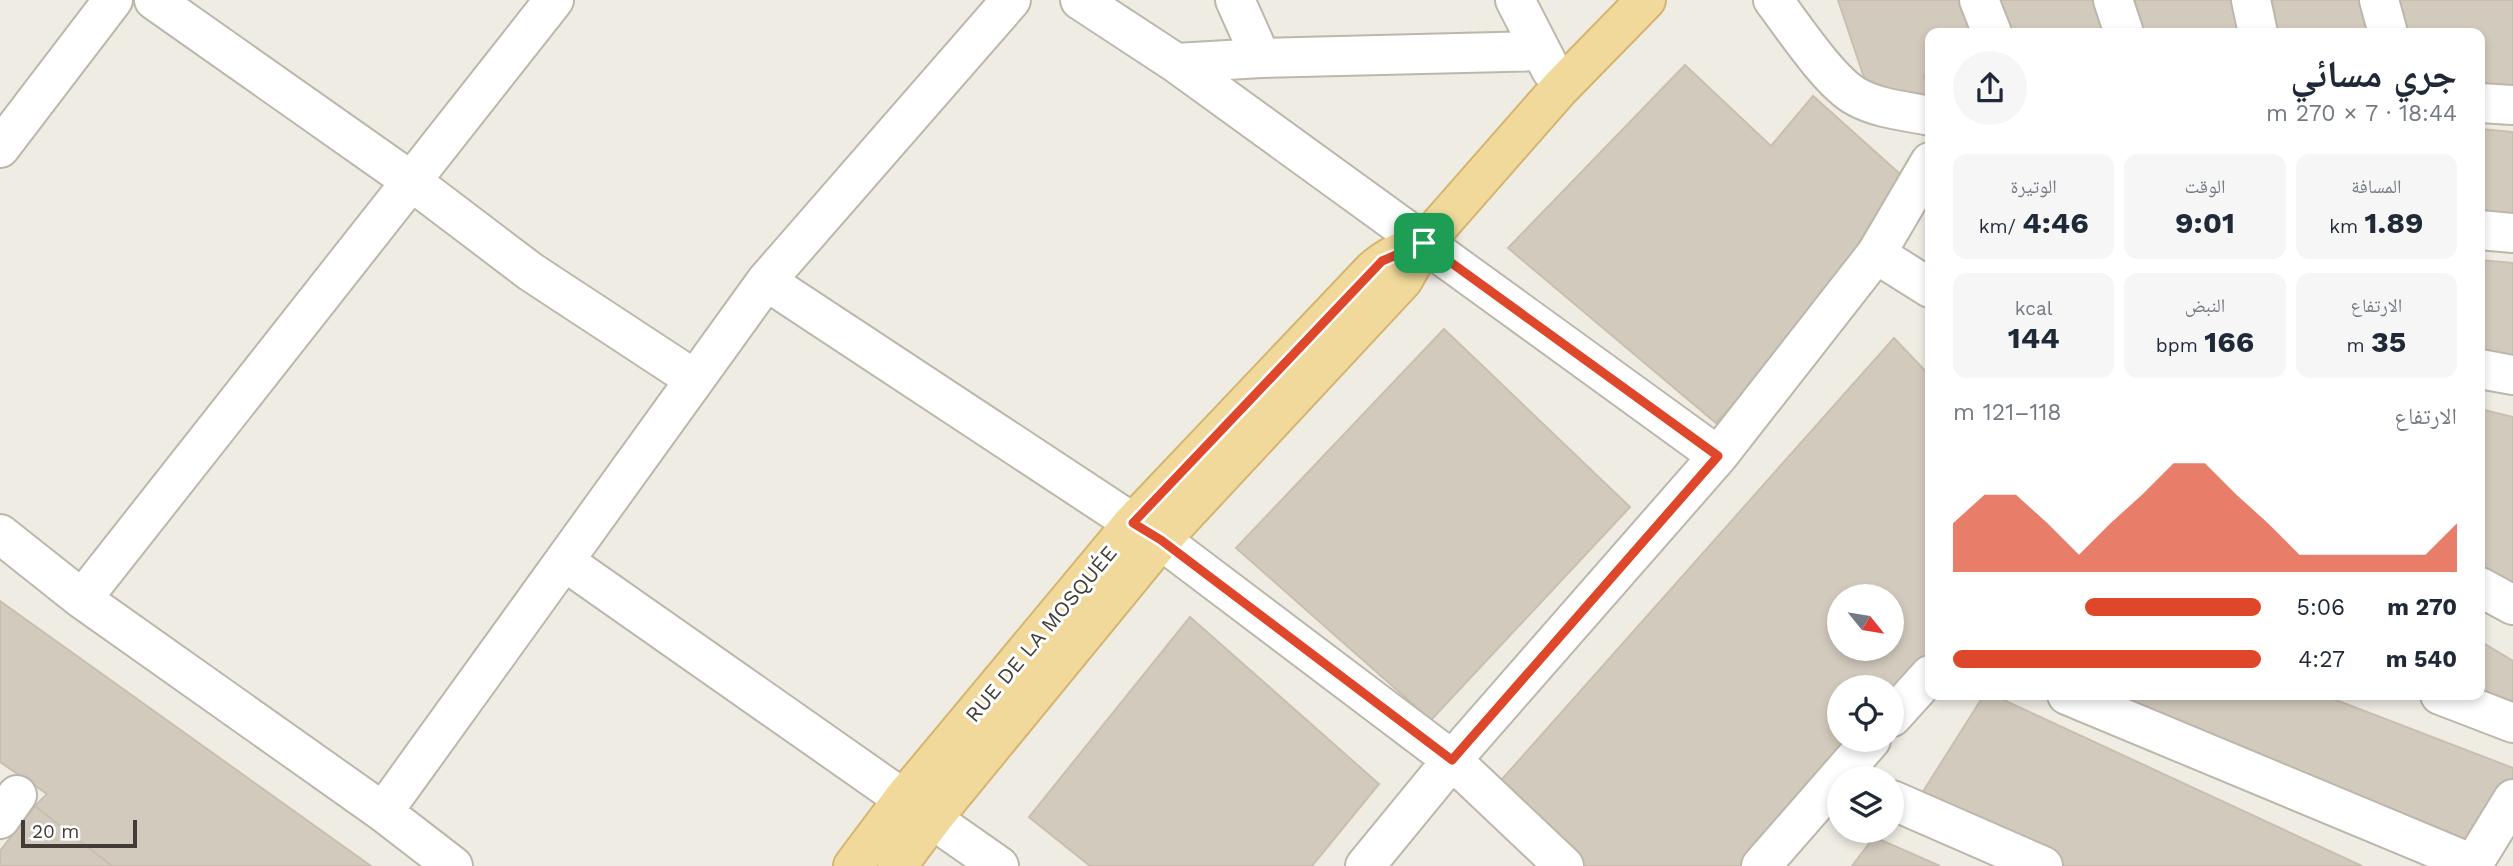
<!DOCTYPE html>
<html lang="ar">
<meta charset="utf-8">
<style>
:root{--surface:#fff;--page:#f6f6f7;--text:#1f2937;--muted:#747a83;--accent:#df472b}
body{margin:0;font-family:"Work Sans","Noto Naskh Arabic",sans-serif;background:var(--page);color:var(--text);direction:rtl;height:100vh;display:flex;flex-direction:column;font-size:26px;white-space:nowrap}
*{box-sizing:border-box;margin:0}
p{font-size:23px;color:var(--muted)}
.icon{flex:none;width:38px;height:38px;fill:none;stroke:currentColor;stroke-width:2;stroke-linecap:round;stroke-linejoin:round}
.map{position:relative;flex:1;overflow:hidden;direction:ltr}
.panel{position:absolute;left:1925px;top:28px;width:560px;height:672px;display:flex;flex-direction:column;background:var(--surface);border-radius:14px;box-shadow:0 4px 10px #0003;direction:rtl}
.panel>*{flex:none}
.needle{width:46px;rotate:120deg}
.fabs{position:absolute;left:1827px;top:584px;display:grid;gap:14px}
.fabs a{display:grid;place-items:center;width:77px;height:77px;border-radius:50%;background:var(--surface);box-shadow:0 4px 10px #0003;font-size:35px}
.scale{position:absolute;left:21px;bottom:18px;width:116px;box-sizing:border-box;padding-left:7px;border:4px solid #413c35;border-top:0;font-size:19px;line-height:24px;white-space:nowrap;color:#413c35;-webkit-text-stroke:5px #fff;paint-order:stroke}
.pin{position:absolute;display:grid;place-items:center;width:60px;height:60px;color:#fff;margin:-30px;border-radius:14px;box-shadow:0 4px 10px #0006}
.round{display:grid;place-items:center;flex:none;width:74px;height:74px;border-radius:37px;background:var(--page)}
.headline{display:flex;align-items:center;justify-content:space-between;height:119px;padding:0 28px}
h1{font-size:38px;font-weight:700;line-height:52px}
.stats{display:grid;grid-template-columns:repeat(3,1fr);gap:10px;height:119px;padding:7px 28px}
.stats div{display:grid;align-content:center;border-radius:14px;background:var(--page);text-align:center}
.stats b{font-size:30px;font-weight:700}
.stats small{font-size:19px;font-weight:400}
.stats p{font-size:19px}
.chart{height:196px;padding:14px 28px}
.chart p{display:flex;justify-content:space-between}
.chart svg{width:100%;height:126px;margin-top:7px;fill:var(--accent);opacity:.7}
ul{padding:0 28px;list-style:none;font-size:23px}
li{display:grid;grid-template-columns:112px 84px 1fr;align-items:center;height:52px}
li i{height:18px;border-radius:9px;background:var(--accent)}
.map>svg:first-child{display:block}
</style>
<div class="map">
<svg width="2513" height="866" viewBox="0 0 2513 866">
<rect width="100%" height="100%" fill="#efece4"/>
<path fill="#d3cabe" stroke="#c9bfaf" stroke-width="2" fill-rule="evenodd" d="M1838 0H1971L1984 33H1930V75L1924 76 1930 98 1870 95Z
M1990 0H2106L2118 33H2004Z
M2122 0H2244L2253 33H2134Z
M2258 0H2375L2383 33H2266Z
M2393 0H2513V97L2480 94V33H2401Z
M1685 65 1771 146 1813 96 1910 183 1842 281 1716 423 1508 248Z
M2480 129 2513 132V226L2480 222Z
M2480 260 2513 263V366L2480 360Z
M1444 329 1630 507 1431 720 1236 548Z
M1894 338 1930 376V662L1892 707V688H1839V740H1863L1753 866H1585L1496 786ZM1839 597H1892V649H1839Z
M2480 409 2513 417V589L2480 572Z
M0 601 371 866H112L35 806 47 794 0 762Z
M1190 617 1379 784 1312 866H1090L1029 817Z
M2480 641 2513 661V715L2480 695Z
M1984 695H1993L2362 866H2060L1917 801Z
M2084 695H2323L2513 768V781L2468 856Z
M35 806 112 866H0V851Z
M1874 837 1940 866H1852Z"/>
<g fill="none" stroke-linecap="round" stroke-linejoin="round">
<defs>
<path id="minor" d="M154 0 411 181 531 272 694 379
M1080 0 1176 63 1718 456
M1235 0 1261 58
M1515 0 1551 70
M1773 0C1793 26 1830 83 1857 97 1879 109 1906 111 1930 116
M1979 0 1992 33
M2113 0 2124 33
M2251 0 2258 33
M2379 0 2388 33
M1176 63 1261 58 1541 51
M2480 103 2513 105
M0 148 113 0
M2480 230 2513 233
M1876 254 1930 288
M766 281 1133 523 1161 540 1452 760 1564 866
M2480 369 2513 375
M0 534 82 599 383 812 453 866
M564 561 999 866
M2480 587 2513 605
M82 599 554 0
M2067 695 2473 864
M2440 695 2513 723
M1892 717 1930 675
M1892 800 2043 866
M383 812 766 281 1011 0
M0 819 17 795
M1365 866 1452 760 1718 456 1876 254 1930 162
M1761 866 1871 740
M2472 866 2513 799"/>
<path id="major" d="M853 866 904 798 1133 523 1373 270C1388 256 1405 250 1424 243
M897 866 933 818 1161 540 1403 280 1424 243 1560 88 1646 0"/>
</defs>
<use href="#minor" stroke="#bdb6ab" stroke-width="42"/>
<use href="#major" stroke="#d4b56e" stroke-width="42"/>
<use href="#minor" stroke="#fff" stroke-width="38"/>
<use href="#major" stroke="#f1d99b" stroke-width="38"/>
</g>
<g fill="none" stroke-linecap="round" stroke-linejoin="round">
<defs>
<path id="route" d="M1424 243 1718 456 1452 760 1161 540 1133 523 1382 261Z"/>
</defs>
<use href="#route" stroke="#fff" stroke-width="14"/>
<use href="#route" stroke="#df472b" stroke-width="9"/>
</g>
<g text-anchor="middle" stroke-width="6" stroke-linejoin="round" paint-order="stroke">
<g font-size="21" fill="#413c35" stroke="#fff">
<text transform="translate(1041 634) rotate(-50)" y="7">RUE DE LA MOSQUÉE</text>
</g>
</g>
</svg>
<div class="fabs">
<a><svg class="needle" viewBox="-14 -14 28 28"><path d="M0-13l5 13h-10z" fill="#e53935"/><path d="M0 13l5-13h-10z" fill="#747a83"/></svg></a>
<a><svg class="icon" aria-label="locate" viewBox="0 0 24 24"><circle cx="12" cy="12" r="6"/><path d="M12 2v4M12 18v4M2 12h4M18 12h4"/></svg></a>
<a><svg class="icon" aria-label="layers" viewBox="0 0 24 24"><path d="M12 4l9 5-9 5-9-5zM3 14l9 5 9-5"/></svg></a>
</div>
<div class="scale">20 m</div>
<div class="pin" style="left:1424px;top:243px;background:#1e9e55"><svg class="icon" aria-label="arrive" viewBox="0 0 24 24"><path d="M6 21V4h12l-3 4 3 4H6"/></svg></div>
<section class="panel">
<div class="headline"><div><h1>جري مسائي</h1><p>18:44 · 7 × 270 m</p></div><a class="round"><svg class="icon" aria-label="share" viewBox="0 0 24 24"><path d="M12 15V3M7 8l5-5 5 5M5 13v7h14v-7"/></svg></a></div>
<div class="stats">
<div><p>المسافة</p><b>1.89<small> km</small></b></div>
<div><p>الوقت</p><b>9:01</b></div>
<div><p>الوتيرة</p><b>4:46<small> /km</small></b></div>
</div>
<div class="stats">
<div><p>الارتفاع</p><b>35<small> m</small></b></div>
<div><p>النبض</p><b>166<small> bpm</small></b></div>
<div><p>kcal</p><b>144</b></div>
</div>
<div class="chart"><p><span>الارتفاع</span>118–121 m</p>
<svg viewBox="0 0 160 44" preserveAspectRatio="none"><path d="M0 44V27L10 17L20 17L30 27L40 38L50 27L60 17L70 6L80 6L90 17L100 27L110 38L120 38L130 38L140 38L150 38L160 27V44z"/></svg>
</div>
<ul>
<li><b>270 m</b>5:06<i style="width:57%"></i></li>
<li><b>540 m</b>4:27<i style="width:100%"></i></li>
</ul>
</section>
</div>
